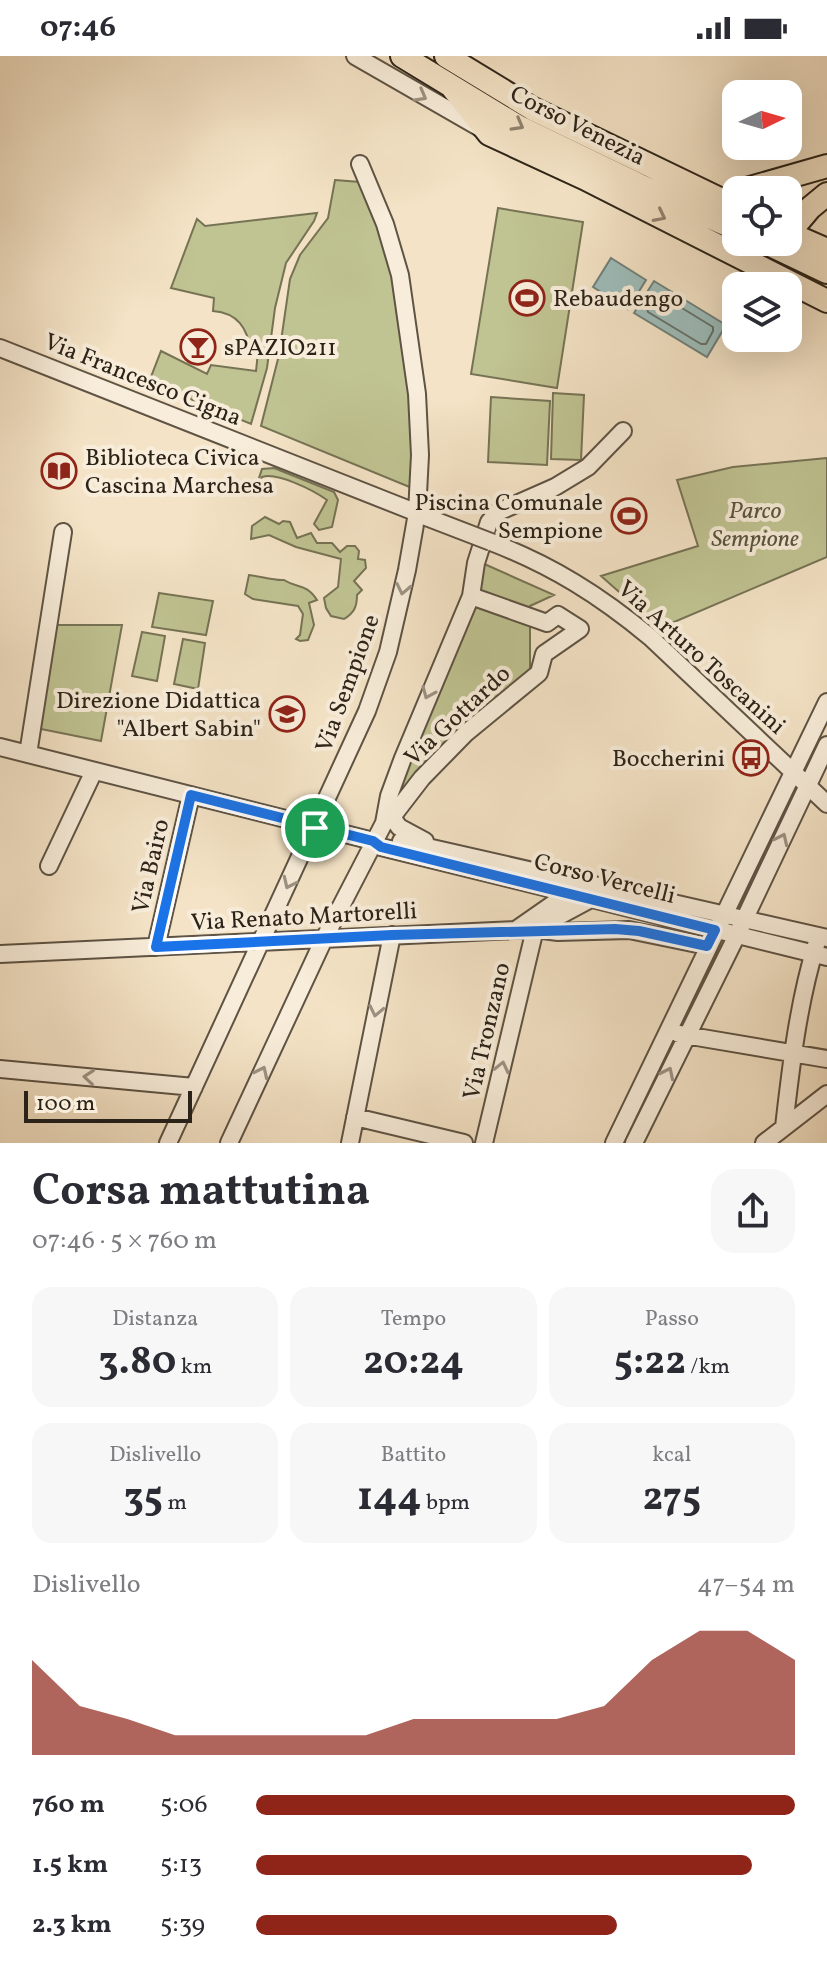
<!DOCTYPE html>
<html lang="it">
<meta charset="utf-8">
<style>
:root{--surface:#fff;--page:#f7f7f7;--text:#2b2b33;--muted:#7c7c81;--accent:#8f2418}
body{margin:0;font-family:Vollkorn,serif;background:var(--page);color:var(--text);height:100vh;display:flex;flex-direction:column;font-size:30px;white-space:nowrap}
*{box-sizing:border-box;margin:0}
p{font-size:26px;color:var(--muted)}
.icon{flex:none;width:44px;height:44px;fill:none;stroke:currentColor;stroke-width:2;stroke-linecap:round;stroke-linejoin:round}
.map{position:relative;height:1087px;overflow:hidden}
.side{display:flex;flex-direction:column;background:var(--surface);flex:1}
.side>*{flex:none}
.needle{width:52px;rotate:85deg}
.controls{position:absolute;left:722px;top:24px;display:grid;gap:16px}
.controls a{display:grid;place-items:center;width:80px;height:80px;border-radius:16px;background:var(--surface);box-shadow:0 8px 32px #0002;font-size:40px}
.scale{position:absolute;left:24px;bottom:20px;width:168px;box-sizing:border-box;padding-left:8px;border:4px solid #2c2318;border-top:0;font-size:22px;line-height:28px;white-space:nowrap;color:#2c2318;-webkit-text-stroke:6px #f8edda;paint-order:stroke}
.pin{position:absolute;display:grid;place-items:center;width:68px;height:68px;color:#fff;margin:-34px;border:4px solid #fff;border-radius:50%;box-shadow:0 2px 8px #0007}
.round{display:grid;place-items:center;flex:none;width:84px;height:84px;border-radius:24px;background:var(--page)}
.headline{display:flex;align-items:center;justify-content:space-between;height:136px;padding:0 32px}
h1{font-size:44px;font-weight:700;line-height:60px}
.figures{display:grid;grid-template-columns:repeat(3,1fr);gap:12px;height:136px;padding:8px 32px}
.figures div{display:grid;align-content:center;border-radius:20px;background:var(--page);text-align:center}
.figures b{font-size:40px;font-weight:700}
.figures small{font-size:22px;font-weight:400}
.figures p{font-size:22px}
.chart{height:224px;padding:16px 32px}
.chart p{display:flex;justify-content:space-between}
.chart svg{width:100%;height:144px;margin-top:8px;fill:var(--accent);opacity:.7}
ul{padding:0 32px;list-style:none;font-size:26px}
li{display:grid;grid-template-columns:128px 96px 1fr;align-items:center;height:60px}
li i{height:20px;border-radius:10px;background:var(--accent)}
.status{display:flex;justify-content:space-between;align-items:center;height:56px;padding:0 40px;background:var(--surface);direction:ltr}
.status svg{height:22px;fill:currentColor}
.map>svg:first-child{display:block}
</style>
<div class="status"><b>07:46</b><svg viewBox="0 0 49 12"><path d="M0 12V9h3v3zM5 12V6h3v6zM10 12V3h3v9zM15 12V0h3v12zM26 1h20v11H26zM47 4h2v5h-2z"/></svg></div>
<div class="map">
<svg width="827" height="1087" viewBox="0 0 827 1087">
<rect width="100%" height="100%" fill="#f4e3c6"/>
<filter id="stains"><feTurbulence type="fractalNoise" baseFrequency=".0025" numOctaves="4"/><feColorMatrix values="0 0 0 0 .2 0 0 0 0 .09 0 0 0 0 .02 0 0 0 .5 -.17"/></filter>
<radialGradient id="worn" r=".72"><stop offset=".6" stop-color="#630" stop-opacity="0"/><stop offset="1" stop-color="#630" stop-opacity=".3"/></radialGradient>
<path fill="#c0c392" stroke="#767355" stroke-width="2" d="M335 124 360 126 388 195 400 245 414 394 412 432 261 370 279 299 290 223 300 199 328 162Z
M498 152 583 166 557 332 471 318Z
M317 157 314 165 286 207 275 252 267 312 251 368 149 326 161 295 207 318 211 309 256 315 258 296 251 295C247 272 238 257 213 255L214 242 171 232 197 163 205 170Z
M553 337 584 339 581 404 551 403Z
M491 341 550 345 547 409 488 406Z
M827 402V501L660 572 601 520 698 490 677 424 733 411Z
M274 412 334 436 338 444 332 471 319 474 314 468 327 444C313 434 277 416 262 421L256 431 262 413Z
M265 461 279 468 283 465 290 466 297 482 311 477 317 487H332L340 496 347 490H355L359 495 358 503 365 504 366 512 354 525 362 534 357 539C357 551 354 557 344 563L331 560 326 552 324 542 338 531 341 503 296 491 269 479 251 483 252 470Z
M482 507 554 539 530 550V613L396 740Z
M249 519C259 520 275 525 284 524 298 533 306 527 317 544L309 547 314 569 308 584 300 585 296 583 300 579 303 558 298 550 253 543 245 538Z
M159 537 213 545 206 579 152 571Z
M56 569H122L101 685 36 672Z
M142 576 165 580 157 625 132 620Z
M183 583 205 587 198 633 174 628Z"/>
<path fill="#9dbdbb" stroke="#707f7a" stroke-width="2" d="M611 202 646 224 628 253 593 231Z
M654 225 726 269 707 301 634 257Z"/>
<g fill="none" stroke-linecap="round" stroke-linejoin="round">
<path stroke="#64706a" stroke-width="2" d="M659 238 713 271V275L706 288H701L648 256 647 252 655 239Z"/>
<defs>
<path id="minor" d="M355 0 482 73
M0 292 425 460
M491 486C553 510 599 539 650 581L827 748
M0 691 373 785 381 791 827 901
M28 698 63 476
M392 761 399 771 425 785
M384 767 389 740 403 702 471 540 476 507 489 466 498 456 555 431 588 411 623 375
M401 785 827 882
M49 810 94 715
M517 873 573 834
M535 873 589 844
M156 891 191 739
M0 898 535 873 558 876 629 874 707 890
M679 978 827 1003
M0 1013 194 1031
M355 1061 464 1087
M784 1071C791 1010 798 948 816 889
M168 1087 367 655 388 596 407 514 417 457 420 399 417 338 400 219 385 168 360 108
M229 1087 324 883 384 767 392 761 422 722 466 677 539 617 544 598 580 573 558 559 547 567 471 540
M350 1087 392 879
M484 1087 535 873
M614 1087 827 646
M634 1087 737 879 827 689
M764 1087 827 1038"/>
<path id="major" d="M402 0 519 71 639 129 736 173
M446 0 533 53 736 151
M451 30 489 78 584 122 827 245
M743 134 827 110
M788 177 827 194
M788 178 810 152 827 138
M764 186 827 216"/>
</defs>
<use href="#minor" stroke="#5e5344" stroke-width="20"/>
<use href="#major" stroke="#2c2318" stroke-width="26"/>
<use href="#minor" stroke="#f8edda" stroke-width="16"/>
<use href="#major" stroke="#f4e3c6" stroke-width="22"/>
<defs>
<path id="minor-bridge" d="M426 461 491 486"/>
</defs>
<use href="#minor-bridge" stroke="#5e5344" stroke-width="20" stroke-linecap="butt"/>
<use href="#minor-bridge" stroke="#f8edda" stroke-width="16"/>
</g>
<defs><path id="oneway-chevron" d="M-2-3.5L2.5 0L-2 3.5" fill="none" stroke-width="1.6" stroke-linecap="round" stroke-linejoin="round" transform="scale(2)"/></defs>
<g stroke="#9c9283">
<use href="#oneway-chevron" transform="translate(421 40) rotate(29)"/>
<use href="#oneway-chevron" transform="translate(403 533) rotate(102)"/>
<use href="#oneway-chevron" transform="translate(428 637) rotate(113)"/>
<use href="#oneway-chevron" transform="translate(782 783) rotate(-65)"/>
<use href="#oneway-chevron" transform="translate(289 827) rotate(115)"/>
<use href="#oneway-chevron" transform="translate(376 955) rotate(102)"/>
<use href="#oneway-chevron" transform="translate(502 1011) rotate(-77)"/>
<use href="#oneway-chevron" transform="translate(262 1016) rotate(-65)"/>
<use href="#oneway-chevron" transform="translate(668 1017) rotate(-64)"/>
<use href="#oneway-chevron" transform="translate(89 1021) rotate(-175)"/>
</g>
<g stroke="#90836f">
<use href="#oneway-chevron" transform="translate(518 69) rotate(29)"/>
<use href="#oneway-chevron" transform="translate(660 160) rotate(27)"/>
</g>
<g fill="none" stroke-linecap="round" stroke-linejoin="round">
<defs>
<path id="route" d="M191 739 373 785 381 791 715 874 707 890 639 875 615 873 392 879 156 891Z"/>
</defs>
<use href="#route" stroke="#fff" stroke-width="16"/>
<use href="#route" stroke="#1a73e8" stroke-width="10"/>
</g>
<defs>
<symbol id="stadium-ring" viewBox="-11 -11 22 22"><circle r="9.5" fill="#f8edda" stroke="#8f2418" stroke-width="1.5"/><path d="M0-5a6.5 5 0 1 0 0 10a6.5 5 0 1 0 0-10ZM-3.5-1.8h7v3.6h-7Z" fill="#8f2418"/></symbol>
<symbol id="bar-ring" viewBox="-11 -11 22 22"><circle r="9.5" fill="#f8edda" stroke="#8f2418" stroke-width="1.5"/><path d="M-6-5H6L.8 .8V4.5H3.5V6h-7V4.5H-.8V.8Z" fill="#8f2418"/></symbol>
<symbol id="library-ring" viewBox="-11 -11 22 22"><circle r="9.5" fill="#f8edda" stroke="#8f2418" stroke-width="1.5"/><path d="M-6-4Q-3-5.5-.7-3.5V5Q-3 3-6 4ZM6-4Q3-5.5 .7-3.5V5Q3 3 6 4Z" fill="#8f2418"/></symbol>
<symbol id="school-ring" viewBox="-11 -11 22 22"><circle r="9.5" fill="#f8edda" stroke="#8f2418" stroke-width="1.5"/><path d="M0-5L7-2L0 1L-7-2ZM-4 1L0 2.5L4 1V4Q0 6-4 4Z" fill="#8f2418"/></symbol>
<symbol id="bus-ring" viewBox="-11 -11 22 22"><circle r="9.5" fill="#f8edda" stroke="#8f2418" stroke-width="1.5"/><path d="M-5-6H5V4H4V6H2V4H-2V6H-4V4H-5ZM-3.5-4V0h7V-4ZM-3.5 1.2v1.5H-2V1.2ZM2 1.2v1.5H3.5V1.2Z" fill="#8f2418"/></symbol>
</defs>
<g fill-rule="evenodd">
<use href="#stadium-ring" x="507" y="222" width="40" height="40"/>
<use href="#bar-ring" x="178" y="271" width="40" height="40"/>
<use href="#library-ring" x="39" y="395" width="40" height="40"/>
<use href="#stadium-ring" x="609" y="440" width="40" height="40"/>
<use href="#school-ring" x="267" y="638" width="40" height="40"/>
<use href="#bus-ring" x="731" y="682" width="40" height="40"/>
</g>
<g text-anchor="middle" stroke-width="8" stroke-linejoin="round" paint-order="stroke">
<g font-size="24" fill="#2c2318" stroke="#f8edda">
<text transform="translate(578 69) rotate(27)" y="8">Corso Venezia</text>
<text transform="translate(143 323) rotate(22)" y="8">Via Francesco Cigna</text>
<text transform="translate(702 601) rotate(42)" y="8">Via Arturo Toscanini</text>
<text transform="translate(347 627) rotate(-70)" y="8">Via Sempione</text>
<text transform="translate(457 659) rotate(-43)" y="8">Via Gottardo</text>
<text transform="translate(150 810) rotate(-77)" y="8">Via Bairo</text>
<text transform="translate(605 822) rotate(14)" y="8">Corso Vercelli</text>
<text transform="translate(304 860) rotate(-3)" y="8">Via Renato Martorelli</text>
<text transform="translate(486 975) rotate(-77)" y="8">Via Tronzano</text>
</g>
<g font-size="24" fill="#2c2318" stroke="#f8edda" text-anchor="start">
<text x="553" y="250">Rebaudengo</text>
<text x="224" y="299">sPAZIO211</text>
<text x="85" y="409">Biblioteca Civica<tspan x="85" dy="28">Cascina Marchesa</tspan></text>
<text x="603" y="454" text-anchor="end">Piscina Comunale<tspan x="603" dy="28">Sempione</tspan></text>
<text x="261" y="652" text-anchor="end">Direzione Didattica<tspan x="261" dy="28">"Albert Sabin"</tspan></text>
<text x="725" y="710" text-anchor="end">Boccherini</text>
</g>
<g font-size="24" font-style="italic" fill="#58533d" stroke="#f8edda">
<text x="755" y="462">Parco<tspan x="755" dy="28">Sempione</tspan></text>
</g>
</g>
<rect width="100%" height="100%" filter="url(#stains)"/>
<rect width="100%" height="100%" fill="url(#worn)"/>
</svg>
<div class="controls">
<a><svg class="needle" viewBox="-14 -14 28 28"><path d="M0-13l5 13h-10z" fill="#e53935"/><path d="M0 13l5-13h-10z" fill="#7c7c81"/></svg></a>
<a><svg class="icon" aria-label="locate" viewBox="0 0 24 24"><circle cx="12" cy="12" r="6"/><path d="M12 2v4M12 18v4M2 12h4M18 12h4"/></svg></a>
<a><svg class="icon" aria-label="layers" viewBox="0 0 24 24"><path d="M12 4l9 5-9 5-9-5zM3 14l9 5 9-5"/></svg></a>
</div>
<div class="scale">100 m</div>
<div class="pin" style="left:315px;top:772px;background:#1e9e55"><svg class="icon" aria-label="arrive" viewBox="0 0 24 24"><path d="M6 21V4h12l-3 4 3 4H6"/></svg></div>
</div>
<section class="side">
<div class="headline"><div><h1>Corsa mattutina</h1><p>07:46 · 5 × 760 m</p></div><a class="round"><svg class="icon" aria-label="share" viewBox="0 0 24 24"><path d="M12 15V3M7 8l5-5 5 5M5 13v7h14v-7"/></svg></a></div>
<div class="figures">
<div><p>Distanza</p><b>3.80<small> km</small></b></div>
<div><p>Tempo</p><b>20:24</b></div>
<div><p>Passo</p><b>5:22<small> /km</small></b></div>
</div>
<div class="figures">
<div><p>Dislivello</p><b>35<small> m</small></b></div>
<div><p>Battito</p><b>144<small> bpm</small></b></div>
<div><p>kcal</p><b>275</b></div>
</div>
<div class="chart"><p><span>Dislivello</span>47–54 m</p>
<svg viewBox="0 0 160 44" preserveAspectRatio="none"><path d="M0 44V15L10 29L20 33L30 38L40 38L50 38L60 38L70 38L80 33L90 33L100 33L110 33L120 29L130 15L140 6L150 6L160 15V44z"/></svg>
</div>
<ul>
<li><b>760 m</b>5:06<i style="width:100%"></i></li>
<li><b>1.5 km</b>5:13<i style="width:92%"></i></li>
<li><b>2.3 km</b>5:39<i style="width:67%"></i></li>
</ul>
</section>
